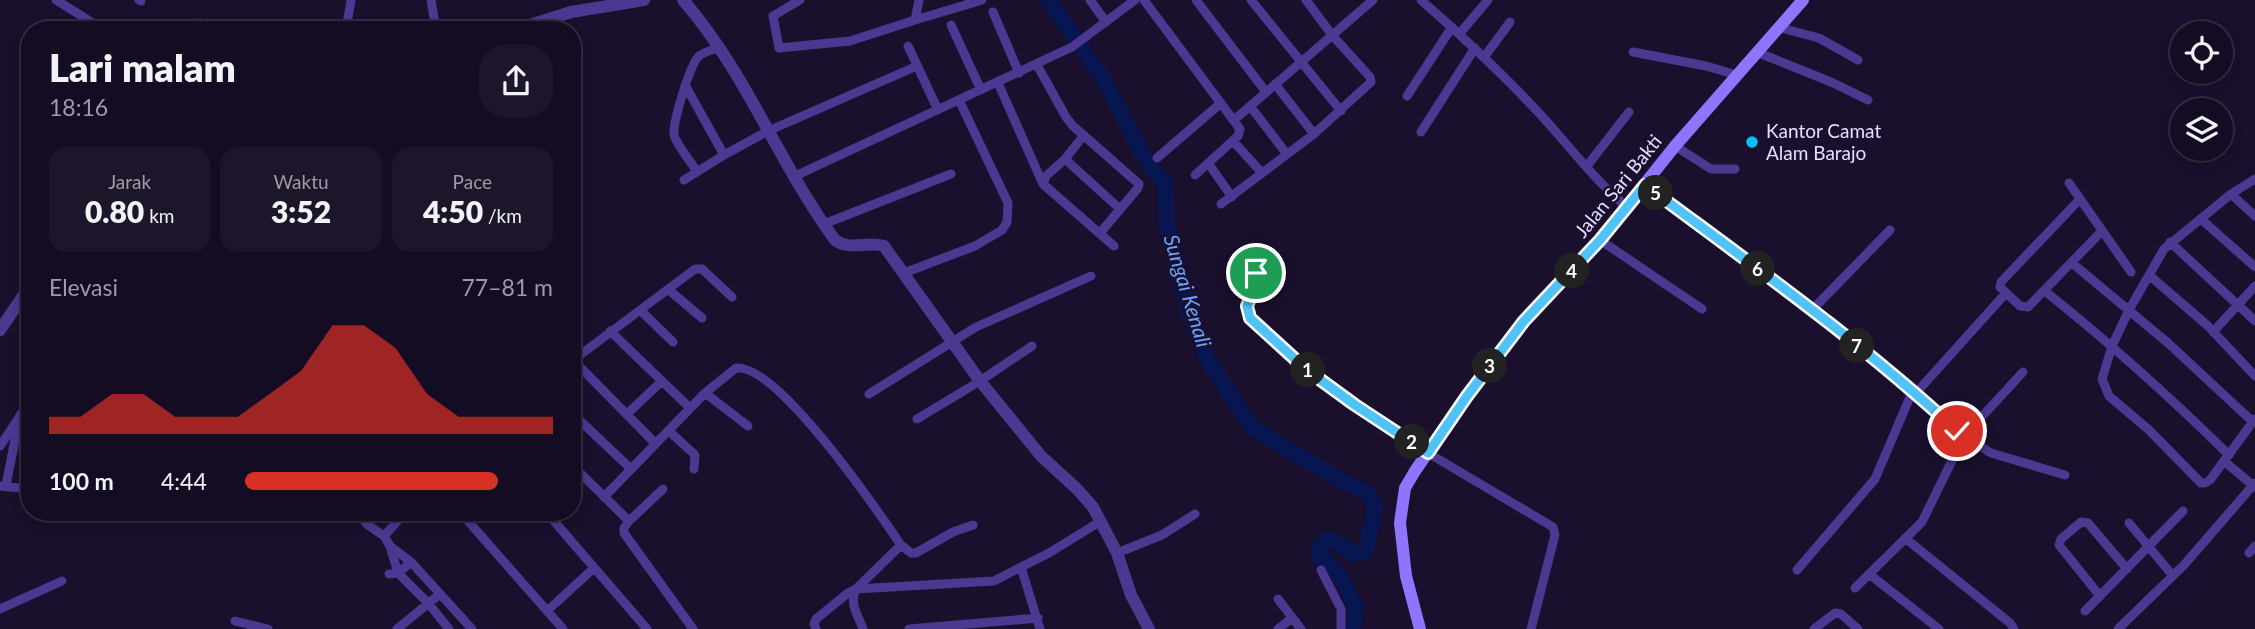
<!DOCTYPE html>
<html lang="id">
<meta charset="utf-8">
<style>
:root{--surface:#140c22;--page:#1d152a;--text:#f1f3f6;--muted:#9d9ba5;--line:#332c40;--accent:#d93025}
body{margin:0;font-family:Lato,sans-serif;background:var(--page);color:var(--text);height:100vh;display:flex;flex-direction:column;font-size:26px;white-space:nowrap}
*{box-sizing:border-box;margin:0}
p{font-size:23px;color:var(--muted)}
.icon{flex:none;width:38px;height:38px;fill:none;stroke:currentColor;stroke-width:2;stroke-linecap:round;stroke-linejoin:round}
.map{position:relative;flex:1;overflow:hidden}
.details{position:absolute;left:21px;top:21px;width:560px;height:500px;display:flex;flex-direction:column;background:var(--surface);border-radius:28px;box-shadow:0 4px 10px #0003,0 0 0 2px var(--line)}
.details>*{flex:none}
.controls{position:absolute;left:2170px;top:21px;display:grid;gap:14px}
.controls a{display:grid;place-items:center;width:63px;height:63px;border-radius:50%;background:var(--surface);box-shadow:0 4px 10px #0003,0 0 0 2px var(--line);font-size:35px}
.pin{position:absolute;display:grid;place-items:center;width:60px;height:60px;color:#fff;margin:-30px;border:4px solid #fff;border-radius:50%;box-shadow:0 2px 7px #0007}
.km{position:absolute;width:35px;height:35px;margin:-18px;border-radius:50%;background:#222;color:#fff;font-size:19px;line-height:35px;text-align:center}
.round{display:grid;place-items:center;flex:none;width:74px;height:74px;border-radius:28px;background:var(--page)}
.overview{display:flex;align-items:center;justify-content:space-between;height:119px;padding:0 28px}
h1{font-size:38px;font-weight:800;line-height:52px}
.figures{display:grid;grid-template-columns:repeat(3,1fr);gap:10px;height:119px;padding:7px 28px}
.figures div{display:grid;align-content:center;border-radius:18px;background:var(--page);text-align:center}
.figures b{font-size:30px;font-weight:800}
.figures small{font-size:19px;font-weight:400}
.figures p{font-size:19px}
.chart{height:196px;padding:14px 28px}
.chart p{display:flex;justify-content:space-between}
.chart svg{width:100%;height:126px;margin-top:7px;fill:var(--accent);opacity:.7}
ul{padding:0 28px;list-style:none;font-size:23px}
li{display:grid;grid-template-columns:112px 84px 1fr;align-items:center;height:52px}
li i{height:18px;border-radius:9px;background:var(--accent)}
.map>svg:first-child{display:block}
</style>
<div class="map">
<svg width="2255" height="629" viewBox="0 0 2255 629">
<rect width="100%" height="100%" fill="#1a102e"/>
<g fill="none" stroke-linecap="round" stroke-linejoin="round">
<path stroke="#071650" stroke-width="16" d="M1049 0 1105 82 1148 164 1165 183 1167 226 1189 312 1208 360 1252 428 1342 481 1367 492 1375 507 1365 552 1355 555 1332 540 1324 541 1319 549 1320 557 1338 572 1356 607 1353 629"/>
<path stroke="#4a3891" stroke-width="9" d="M56 0 104 30
M139 0 141 1
M431 0 436 30
M800 0 773 16 779 48 850 41 915 20 919 0
M1090 0 1106 22
M1144 0 1240 129 1238 136 1195 175
M1196 0 1266 92
M1251 0 1341 111
M1421 0C1462 36 1501 72 1538 112 1568 144 1594 180 1627 207
M969 4 982 0
M993 12 1019 73
M915 20 969 4V0
M200 23 211 30
M951 25 981 90
M1781 28 1819 38 1858 60
M346 30 351 0
M1460 33 1488 0
M908 46 938 110
M1633 52 1706 66 1737 75
M1759 53 1831 82 1868 100
M1485 56 1510 22
M1037 65 1066 117 1073 126 1139 184 1138 188 1100 233
M998 83 1043 184 1114 246
M1275 84 1314 134
M685 85 724 155 768 131 917 66
M1407 96 1452 27
M1250 106 1286 153
M1234 120 1373 0
M1421 132 1475 48
M1233 141 1262 173
M1675 146 1711 169H1735
M1157 158 1221 103
M1065 159 1120 209
M1208 163 1232 197
M1587 166 1629 112
M697 172C692 163 675 143 674 134 673 122 690 64 699 56 704 52 713 50 719 47
M793 177 1072 47 1135 0
M2255 179 2231 194 2164 249 2129 310 2112 346 2102 379 2109 396 2149 430 2201 483H2205L2210 480 2255 419
M684 180 724 155
M2069 183 2131 272
M1043 184 1046 176 1065 159 1084 135
M1645 185 1812 310 1913 390 1964 436 1922 522 1855 588
M2231 194 2255 216
M2080 199 2001 282 2000 287 2020 306 2028 307 2101 232
M1221 204 1314 134 1371 82 1370 77 1332 35 1306 0
M2201 219 2255 267
M824 224 951 174
M1600 240 1702 309
M2170 242 2255 321
M2072 263 2168 343 2253 422
M1251 267C1264 283 1247 295 1247 312L1259 327 1307 370 1355 406 1428 453 1553 527 1555 535 1531 629
M904 273 975 246 1002 230 1007 222 1008 203 959 100
M2149 275 2208 326 2255 376
M669 290 702 318
M2046 292C2110 343 2170 397 2229 455
M640 310 673 342
M1812 310 1890 230
M610 331 690 408
M2213 332 2255 286
M573 360 655 443
M572 361 695 269H702L732 297
M2023 372 1964 436 1991 453 2065 475
M705 393 748 426
M1916 393 2006 293
M869 394 976 327 1091 276
M572 413 630 468
M627 414 662 381
M917 419 980 381 1032 346
M669 431 695 455 694 469
M0 446 30 401
M2224 461 2255 487
M572 465 629 521 624 528V533L693 629
M6 485 20 415
M0 486 30 489
M604 497 705 393 736 368C777 363 877 510 901 545
M358 513 368 525 384 536 390 546 398 573 429 604 449 629
M461 513 563 629
M547 513 647 629
M629 521 663 489
M2129 523 2173 576
M384 536 405 513
M1905 538 2010 623 2014 629
M390 546 411 562 472 629
M1117 553 1162 535 1195 514
M2249 553 2255 546
M1321 570 1341 609V629
M1797 570 1875 479 1913 390
M389 574 398 573 411 562
M1869 574 1939 629
M2100 596 2059 545 2061 539 2081 522 2088 523 2127 569
M1278 599 1301 629
M0 609 62 581
M547 611 594 568
M2085 611 2183 511
M235 621 268 629
M397 629 440 594
M816 629 814 624 816 619 848 593 856 589 994 581 1021 567
M863 629C858 615 849 604 856 589L901 545 911 553H916L953 532 973 525
M909 629 1038 618
M1040 629 1021 567 1049 553 1101 521
M1278 629 1292 618
M1814 629 1835 613 1841 614 1858 629
M2118 629 2184 565 2255 483"/>
<path stroke="#4a3891" stroke-width="12" d="M683 0C746 72 779 164 835 240 849 251 867 241 884 246L980 381 1041 456 1077 489 1093 507 1117 553 1131 595 1149 629
M514 30 571 12 644 0
M0 330 30 286"/>
<path stroke="#8f74ff" stroke-width="12" d="M1420 629 1406 576 1400 523 1405 488 1415 471 1467 396 1524 321 1600 240 1675 146 1803 0"/>
</g>
<g fill="none" stroke-linecap="round" stroke-linejoin="round">
<defs>
<path id="route" d="M1256 273 1257 281 1247 306 1250 318 1307 370 1355 405 1428 453 1467 396 1524 321 1600 240 1645 185C1751 264 1860 341 1957 431"/>
</defs>
<use href="#route" stroke="#fff" stroke-width="14"/>
<use href="#route" stroke="#4fc3f7" stroke-width="9"/>
</g>
<circle fill="#09beff" stroke="#1a102e" stroke-width="2.5" cx="1752" cy="142" r="7"/>
<g text-anchor="middle" stroke-width="5" stroke-linejoin="round" paint-order="stroke">
<g font-size="19" fill="#e7ddff" stroke="#1a102e" text-anchor="start">
<text x="1766" y="138">Kantor Camat<tspan x="1766" dy="22">Alam Barajo</tspan></text>
</g>
<g font-size="19" fill="#e7ddff" stroke="#1a102e">
<text transform="translate(1618 186) rotate(-51)" y="7">Jalan Sari Bakti</text>
</g>
<g font-size="21" font-style="italic" fill="#6ba2ff" stroke="#1a102e">
<text transform="translate(1187 291) rotate(73)" y="7">Sungai Kenali</text>
</g>
</g>
</svg>
<div class="controls">
<a><svg class="icon" aria-label="locate" viewBox="0 0 24 24"><circle cx="12" cy="12" r="6"/><path d="M12 2v4M12 18v4M2 12h4M18 12h4"/></svg></a>
<a><svg class="icon" aria-label="layers" viewBox="0 0 24 24"><path d="M12 4l9 5-9 5-9-5zM3 14l9 5 9-5"/></svg></a>
</div>
<div class="pin" style="left:1256px;top:273px;background:#1e9e55"><svg class="icon" aria-label="arrive" viewBox="0 0 24 24"><path d="M6 21V4h12l-3 4 3 4H6"/></svg></div>
<div class="pin" style="left:1957px;top:431px;background:#d93025"><svg class="icon" aria-label="check" viewBox="0 0 24 24"><path d="M5 12l5 5 9-10"/></svg></div>
<b class="km" style="left:1308px;top:370px">1</b>
<b class="km" style="left:1412px;top:442px">2</b>
<b class="km" style="left:1490px;top:366px">3</b>
<b class="km" style="left:1572px;top:271px">4</b>
<b class="km" style="left:1656px;top:193px">5</b>
<b class="km" style="left:1758px;top:269px">6</b>
<b class="km" style="left:1857px;top:346px">7</b>
<section class="details">
<div class="overview"><div><h1>Lari malam</h1><p>18:16</p></div><a class="round"><svg class="icon" aria-label="share" viewBox="0 0 24 24"><path d="M12 15V3M7 8l5-5 5 5M5 13v7h14v-7"/></svg></a></div>
<div class="figures">
<div><p>Jarak</p><b>0.80<small> km</small></b></div>
<div><p>Waktu</p><b>3:52</b></div>
<div><p>Pace</p><b>4:50<small> /km</small></b></div>
</div>
<div class="chart"><p><span>Elevasi</span>77–81 m</p>
<svg viewBox="0 0 160 44" preserveAspectRatio="none"><path d="M0 44V38L10 38L20 30L30 30L40 38L50 38L60 38L70 30L80 22L90 6L100 6L110 14L120 30L130 38L140 38L150 38L160 38V44z"/></svg>
</div>
<ul>
<li><b>100 m</b>4:44<i style="width:82%"></i></li>
</ul>
</section>
</div>
